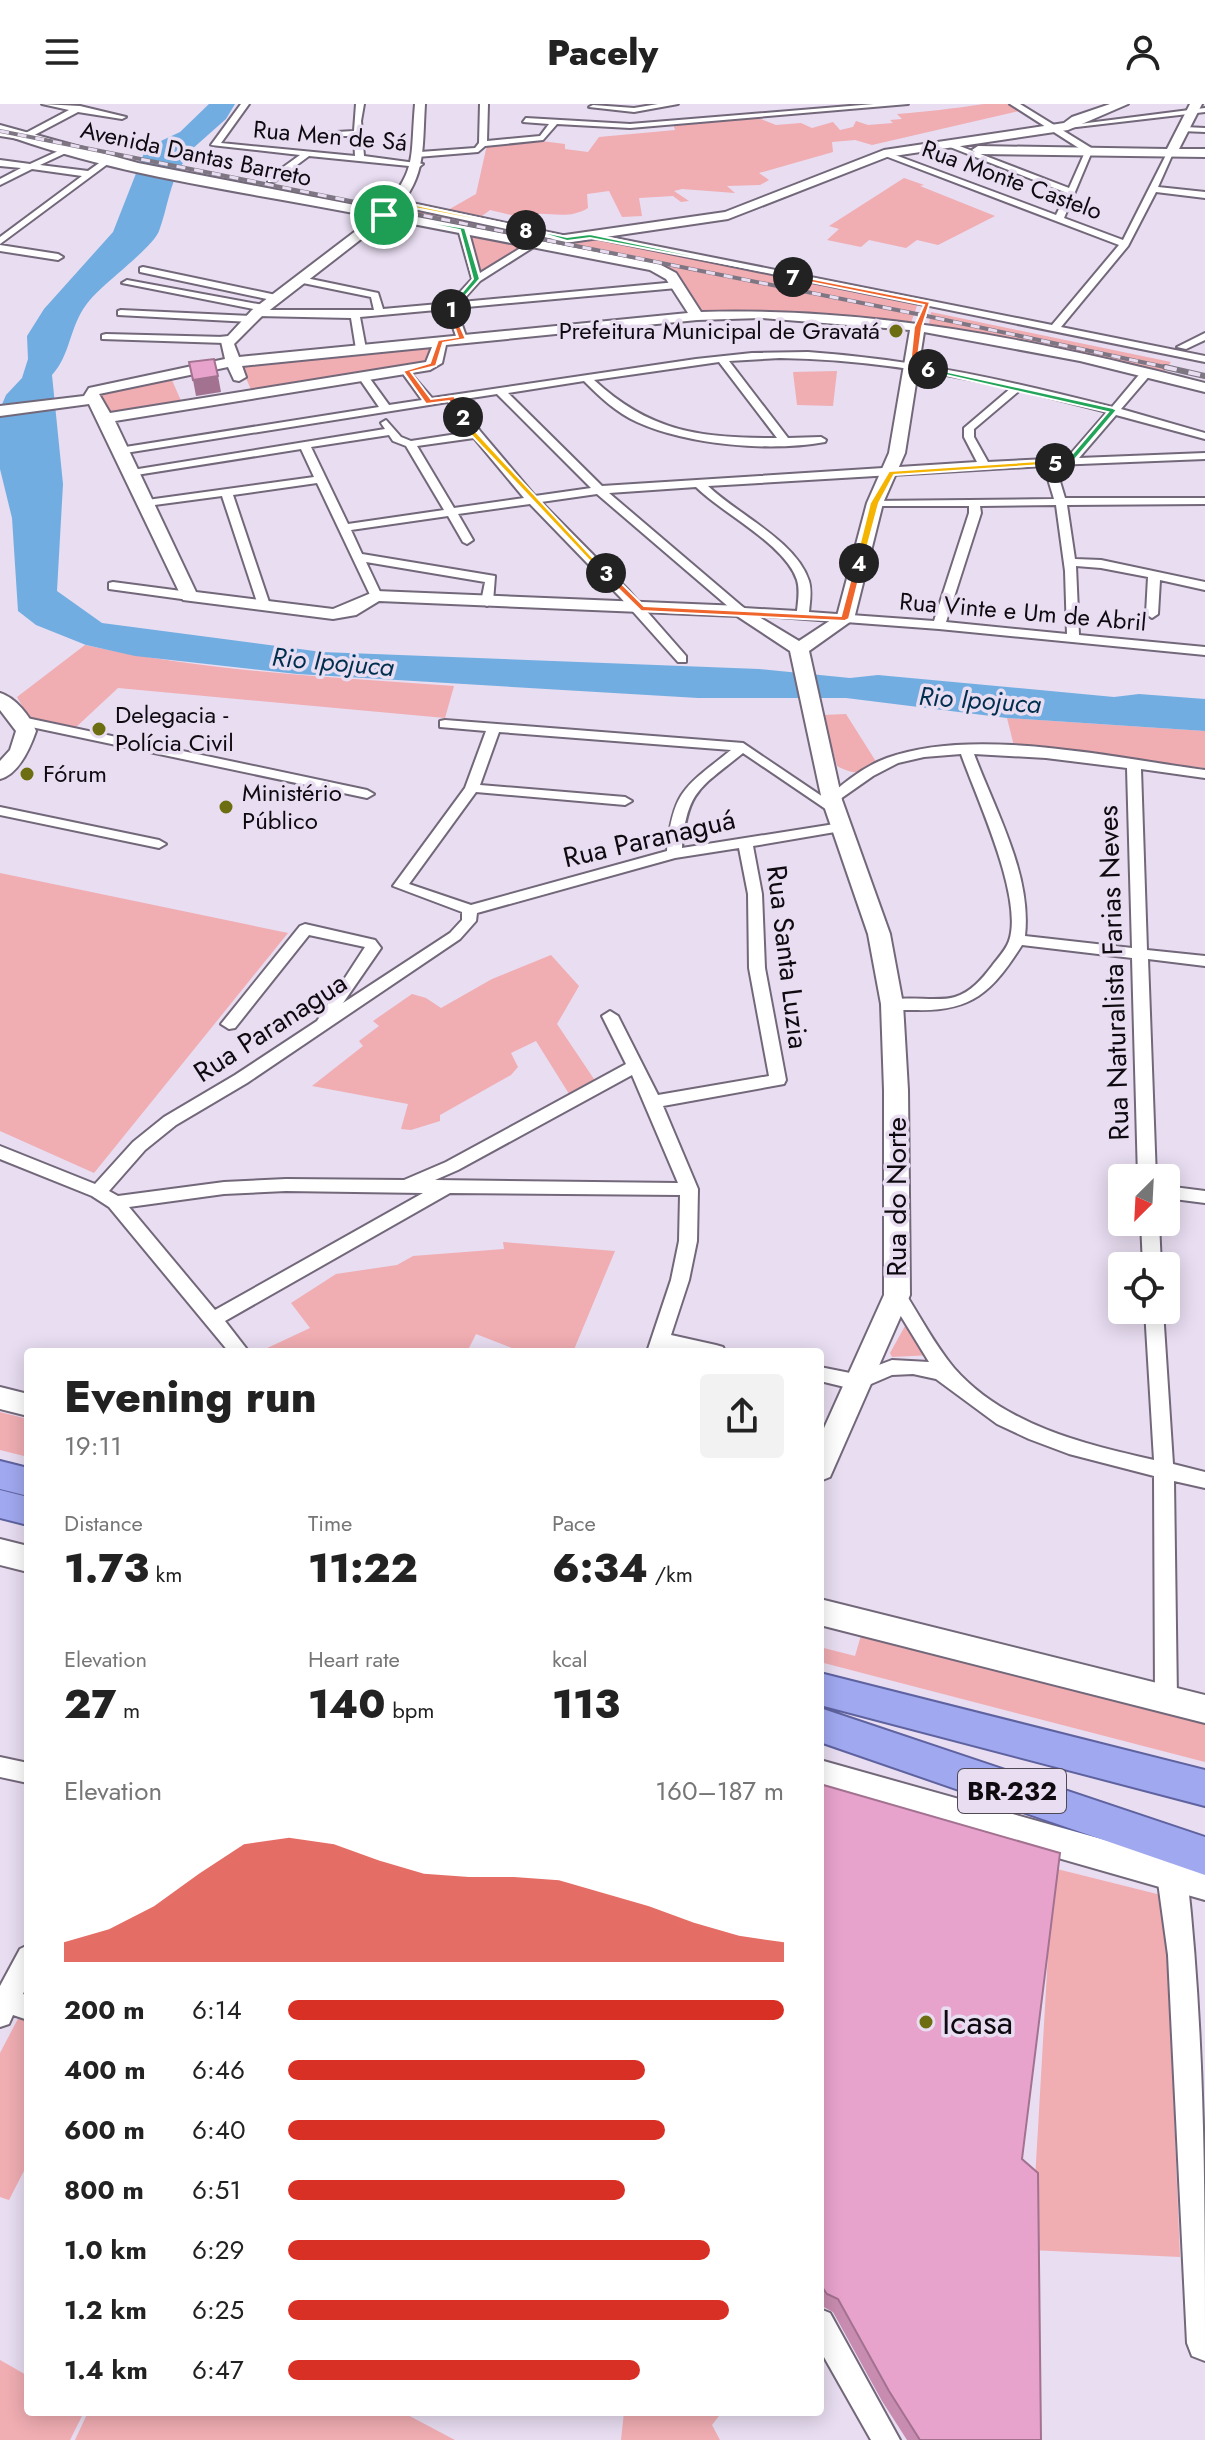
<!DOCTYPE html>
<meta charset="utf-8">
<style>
:root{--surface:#fff;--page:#f2f2f2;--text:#222;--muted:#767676;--accent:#d93025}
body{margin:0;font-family:Jost,sans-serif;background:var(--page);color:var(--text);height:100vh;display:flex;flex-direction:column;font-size:30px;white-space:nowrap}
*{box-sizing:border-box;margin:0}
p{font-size:26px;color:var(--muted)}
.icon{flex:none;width:44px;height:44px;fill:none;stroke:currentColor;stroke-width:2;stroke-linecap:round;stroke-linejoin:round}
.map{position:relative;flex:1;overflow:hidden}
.panel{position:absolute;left:24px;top:1244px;width:800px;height:1068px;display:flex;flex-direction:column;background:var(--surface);border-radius:8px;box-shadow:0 4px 20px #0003}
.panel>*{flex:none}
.needle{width:52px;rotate:204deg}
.fabs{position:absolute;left:1108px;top:1060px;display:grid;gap:16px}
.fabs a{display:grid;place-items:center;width:72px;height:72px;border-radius:8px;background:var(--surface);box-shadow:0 4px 20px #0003;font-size:40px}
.pin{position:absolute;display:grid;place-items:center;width:68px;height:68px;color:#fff;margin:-34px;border:4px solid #fff;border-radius:50%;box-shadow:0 2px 8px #0007}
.km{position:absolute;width:40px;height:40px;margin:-20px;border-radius:50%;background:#222;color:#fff;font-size:22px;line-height:40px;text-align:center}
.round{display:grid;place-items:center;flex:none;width:84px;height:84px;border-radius:8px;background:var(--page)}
.headline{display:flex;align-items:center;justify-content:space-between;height:136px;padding:0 40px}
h1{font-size:44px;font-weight:800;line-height:60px}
.figures{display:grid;grid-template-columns:repeat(3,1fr);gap:12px;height:136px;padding:8px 40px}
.figures div{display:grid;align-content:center}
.figures b{font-size:40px;font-weight:800}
.figures small{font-size:22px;font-weight:400}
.figures p{font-size:22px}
.chart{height:224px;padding:16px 40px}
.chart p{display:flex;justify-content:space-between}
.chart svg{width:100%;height:144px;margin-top:8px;fill:var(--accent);opacity:.7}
ul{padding:0 40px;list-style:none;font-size:26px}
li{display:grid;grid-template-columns:128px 96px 1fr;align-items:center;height:60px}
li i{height:20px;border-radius:10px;background:var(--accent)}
header{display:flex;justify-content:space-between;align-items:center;height:104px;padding:0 40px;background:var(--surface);font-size:36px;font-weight:800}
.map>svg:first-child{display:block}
</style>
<header><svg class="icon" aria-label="menu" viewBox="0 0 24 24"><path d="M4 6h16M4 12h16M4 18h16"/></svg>Pacely<svg class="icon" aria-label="person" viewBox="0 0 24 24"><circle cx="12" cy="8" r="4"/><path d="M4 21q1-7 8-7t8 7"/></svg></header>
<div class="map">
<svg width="1205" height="2336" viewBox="0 0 1205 2336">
<rect width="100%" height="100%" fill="#e8ddf1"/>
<path fill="#f0adb2" d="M984 0H1009L1019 7 872 41 855 36 832 38 833 48 759 69 769 76 760 81 727 82 735 89 682 85 674 87 689 97 681 98 673 92 639 94 642 112 622 113 609 87 587 90 588 104C563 119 542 103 524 114L490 106 482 112 448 106 476 90 487 41 533 36 565 40V45L588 48 599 33 675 26 673 20 758 14 776 21 801 19 812 24 833 18 840 26 853 23 856 17 868 21 893 19 890 16 902 15 897 10C923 8 950 5 984 0Z
M904 74 924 81 920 82 995 112 938 141 917 136 906 144 869 136 861 143 827 136 839 125 829 122Z
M401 103 543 135 391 111Z
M467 129 528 140 479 170Z
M596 135 918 199 911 219 795 207 700 208 674 167 559 140Z
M931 208 1171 258 1164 268 929 220Z
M433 241 429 258 252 288 240 260Z
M837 267 833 302 797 301 793 268Z
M171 274 182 299 110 310 98 289Z
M85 541C206 568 331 573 454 582L445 614 118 584 74 625 29 614 17 593Z
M846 610 875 656 877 662C862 671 852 670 837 662L823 611Z
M1007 614 1205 627V664L1014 642Z
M0 769 288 829 94 1069 0 1027Z
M551 851 579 882 557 920 596 978 571 993 536 937 511 949 518 963 511 971 440 1011V1017L411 1026 401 1025 408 1000 312 982 363 942 359 937 379 922 373 917 412 890 426 894 441 904 492 875Z
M503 1138 615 1147 573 1248H522L476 1230 467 1248 263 1246 310 1224 291 1199 336 1170 397 1161 413 1152 504 1145Z
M910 1213 932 1251 892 1253 890 1249Z
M0 1308 28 1315V1353L0 1346Z
M862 1528 1205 1620V1658L820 1558V1543L855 1552Z
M1053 1764 1165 1792 1180 2153 1031 2146Z
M21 1909 28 1911V2059L9 2096 0 2093V1949Z
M0 2256 28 2272V2308H84L70 2336H0Z
M88 2308H402L455 2336H75Z
M624 2308H722L712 2321 720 2336H621Z"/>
<path fill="#72ade1" d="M209 0H235L226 15 182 54 183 59C169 80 168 103 159 127 151 146 100 181 86 201 69 224 71 250 52 271L63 380 57 487 102 519 322 548 759 565 850 574 878 571 1114 593 1139 590 1205 595V627L1007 614 846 594H698L297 570 135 552 86 541 36 521 18 507 12 414 0 365V305L6 291 22 274 28 255 27 232 44 205 113 128 146 44 180 28Z"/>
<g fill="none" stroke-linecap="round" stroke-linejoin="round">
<defs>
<path id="minor" d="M42 0 80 2 126 13 122 15 78 8 25 36 0 32V28L20 32 69 6Z
M241 0H249L221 39 355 52 354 32H306L302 30 354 27 356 0H364L361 17 364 52 423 60 419 63 309 52 274 78H268V74L300 51 211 41Z
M480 0H488L487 37 540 32 549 20 523 18 526 14 630 20 874 0H908L630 24 557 20 543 36 485 42 478 48 417 53 420 48 475 44 479 39Z
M658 0H678L634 8 589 3 593 1 634 4Z
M1010 0H1020L1093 45 1064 114 1123 136 1167 49 1174 47 1158 83 1205 88V94L1156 88 1128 142 1061 223 1205 252V258L585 132 590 129 1052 221 1119 141 880 50 887 48 1056 111 1067 89 950 43 957 41 1069 84 1085 48Z
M1205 4V8L1068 24 1064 22Z
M1185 23 1205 24V28L1182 27Z
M67 43 70 47 40 61 88 67 102 57 109 59 0 140V133L82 72 32 65 0 81V75L21 64 0 62V56L30 60Z
M398 96 567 132 572 135 567 138 395 101Z
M463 122 468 125 480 169 532 137 540 139 480 177 461 198 677 178 682 181 677 184 456 204 467 235 462 238 457 235 447 205 360 213 366 245 361 248 356 245 351 214 257 212 252 209 259 206 122 179 127 176 263 201 268 204 266 206H374L371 193 298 178V174L301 173 378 189 383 205 450 199 472 175 458 125Z
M0 141 58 150 63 153 58 156 0 147Z
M143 163 276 191 281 194 276 197 140 168V164Z
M121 206 251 212 256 215 251 218 118 211V207Z
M1205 229V236L1186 245 1177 243Z
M106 230 225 233 230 236 225 239 102 235V231Z
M808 248C912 255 1011 277 1112 303L1143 266H1151V270L1121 305 1205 329V335L1116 311 1079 354 1205 349V355L1055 361 1065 394H1205V400L1067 401 1075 455 1101 456 1205 478V486L1160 476 1158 510 1152 514 1146 510 1148 473 1101 464 1076 462 1079 531 1205 543V551L939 525 737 510 597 390 541 398 629 487 686 552V558H678L620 493 530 400 458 410 473 436 467 440 463 438 448 412 351 426 362 450 495 472 493 498 487 502 481 498 485 478 366 458 382 492 372 495 317 379 233 391 270 501 264 505 258 501 222 392 147 402 141 399 147 396 314 373 301 345 130 372 126 371V367L385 325 381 319 386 316 401 333 411 337 470 328 448 298 119 350 114 347 119 344 379 303 359 274 364 271 368 272 389 301 422 296 401 267 406 264 432 294 696 255 752 249ZM780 254C858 255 935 267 1011 284L964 324V333L977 358 602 382 508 289 584 277C600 293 617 309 637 318 688 341 770 348 825 338L826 336 821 333 788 334 729 257ZM719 258 777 334C702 334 651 329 594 276ZM1020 286 1107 308 1067 354 988 358 974 333V325ZM497 290 591 384 535 392 480 327 458 296ZM389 331 393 337 406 342 444 406 348 420 311 343ZM474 334 524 394 454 404 417 342ZM1044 362 1054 395 871 397V401L875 402H969V409L934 517 809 508C810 498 812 487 809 477 796 437 737 410 708 382ZM696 383C723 410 785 440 797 476 800 486 798 497 797 507L744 504 609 389ZM1056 401 1065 467 1067 530 946 518 981 409 980 402Z
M113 478 189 488 195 492 189 496 109 485V479Z
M22 613 367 686 374 690 367 694 17 620V614Z
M445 616 743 639 826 695C843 679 865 662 887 654 975 622 1113 654 1205 666V674L1141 665 1147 846 1205 852V862L1148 855 1156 1074H1138L1132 854 1022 841C992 888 972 908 914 906 903 906 892 907 884 900 895 889 937 899 955 893 971 888 982 875 992 862 997 855 1006 846 1009 837 1024 794 976 693 961 650L924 653 898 659 873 672 833 700 843 708 836 712 743 649C700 684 687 686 682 744L841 719 848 723 841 727 753 742 762 790 765 864 786 976 784 980 663 1002 698 1085 697 1137 689 1176 671 1231 716 1241 723 1243 725 1248H682L666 1245 665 1248H647L671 1176 679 1137 680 1091 450 1089 225 1217 249 1248H229L109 1103 92 1092 0 1055V1042L95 1080 133 1038 164 1013 235 971 317 917 365 843 309 831 235 924 229 925 221 920 300 822 305 820 375 836 381 844 343 899 450 829 462 816V808L393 782 465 684 486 627 440 623V617ZM499 628 731 646C685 683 673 686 667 747L471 801 409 780 476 688 625 701 632 697 625 693 480 681ZM974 650 1046 654 1127 664 1132 844 1025 832C1032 771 995 706 974 650ZM739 744 748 790 749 864 769 972 658 991 618 912 610 907 602 912 626 960 446 1058 404 1076 286 1075 224 1078 118 1092 109 1087 145 1046 176 1021 247 979 460 835 476 817 477 809 675 754ZM632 971 678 1079 435 1076 458 1066ZM286 1087 423 1089 215 1206 129 1103 224 1090Z
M0 703 159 736 166 740 159 744 0 711Z
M1166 1082 1205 1087V1099L1166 1094Z
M1141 1118H1159L1161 1162H1143Z
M897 1184 903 1186C920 1212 934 1240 954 1264 1004 1321 1083 1340 1154 1356L1145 1206H1163L1173 1360 1205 1368V1384L1174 1377 1177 1595 1174 1602 1166 1605 1158 1602 1155 1595 1154 1372 1069 1350 1029 1335 997 1320 936 1275 913 1270 892 1271 857 1286 820 1277V1263L855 1270 892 1256 929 1258 888 1191 891 1186Z
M0 1653 28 1659V1679L0 1673Z
M28 1841V1879L23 1890 28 1892V1916L13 1911 9 1920 0 1923V1882L20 1845Z
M820 2205 830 2209 900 2336H871L820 2246Z"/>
<path id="tertiary" d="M415 0H425C422 49 427 77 388 114H380L378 111C418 65 410 58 415 0Z
M1172 1756 1183 1760 1187 1771C1205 1932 1205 2095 1205 2257L1192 2252 1187 2239 1168 1851 1157 1771 1161 1760Z"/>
<path id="secondary" d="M1110 0H1128L1068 26 887 53 728 115 558 140 551 136 558 132 725 108 884 46 1064 19 1072 13Z
M1190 0H1202L1179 45H1205V53L978 50 972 46 978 42 1167 45Z
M0 21 138 59 659 160 676 169 701 208C874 203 1038 236 1205 279V288L1080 257 924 228 905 349 883 399 854 515 809 547 842 696 890 830 903 900 908 986 910 1191 830 1373 820 1377V1333L884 1191V986L881 900 868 830 822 696 790 547 737 512 379 497 356 511 333 515 183 496 89 300 0 312V302L84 292 89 284 225 255 220 233 228 232 252 206 374 113C250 88 119 73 0 29ZM387 115 650 166 666 175 688 209 239 253 234 240 262 212ZM761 214 910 226 889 349 867 399 837 512 799 537 741 502 376 487 333 505 196 488 115 317 430 266 442 259 446 241 697 216ZM432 243 426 258 110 309 99 290 228 263 234 276 239 277 246 273 242 262Z
M0 589C16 594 30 612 36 627 30 644 19 670 0 675V657L10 646 16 627 0 606Z
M0 1283 28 1290V1312L0 1305Z
M0 1435 28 1442V1468L0 1461Z
M820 1495 1205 1591V1619L820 1521Z
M820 1656 1205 1764V1796L820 1686Z"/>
<path id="trunk" d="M0 1357 28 1364V1392L0 1385Z
M0 1386 28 1393V1421L0 1414Z
M820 1569 1205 1666V1702L820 1601Z
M820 1604 1205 1733V1771L820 1638Z"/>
</defs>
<use href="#minor" stroke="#72687a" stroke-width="4"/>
<use href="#tertiary" stroke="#72687a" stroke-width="4"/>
<use href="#secondary" stroke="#72687a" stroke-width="4"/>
<use href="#trunk" stroke="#5e629f" stroke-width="4"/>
<use href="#minor" fill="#fff" fill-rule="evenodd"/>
<use href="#tertiary" fill="#fff" fill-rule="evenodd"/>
<use href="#secondary" fill="#fff" fill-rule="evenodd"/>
<use href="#trunk" fill="#a0a8f0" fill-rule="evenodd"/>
<defs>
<path id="rail-far1" d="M0 27 922 211 1174 265"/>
<path id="rail" d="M1165 263 1205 272"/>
</defs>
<use href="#rail-far1" stroke="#7e7683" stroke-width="4"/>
<use href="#rail" stroke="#7e7683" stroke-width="6"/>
<use href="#rail-far1" stroke="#e8ddf1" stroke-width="3" stroke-dasharray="9" stroke-linecap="butt"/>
<use href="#rail" stroke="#e8ddf1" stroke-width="4" stroke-dasharray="12" stroke-linecap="butt"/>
</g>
<path fill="#c88cb0" d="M820 1680 1022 2055 1041 2336H907L882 2297 833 2208 822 2202 820 2200Z"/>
<path fill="#a27290" d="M218 272 221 288 196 292 193 276Z"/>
<path fill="#e8a3cd" stroke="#a27290" stroke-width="2" d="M214 255 218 272 193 276 189 258Z
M820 1680 1060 1749 1022 2055 1038 2069 1041 2336H920L889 2287 838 2195 827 2190 820 2180Z"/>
<path fill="#22a559" stroke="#fff" stroke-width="2" d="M382 110 465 124 480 175 453 206 448 205 473 175 460 126Z"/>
<path fill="#f0652b" stroke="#fff" stroke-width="2" d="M451 202 466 235 443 239 436 262 411 268 431 295 454 292 467 313 463 315 449 297 426 300 403 267 430 259 438 236 458 233 448 205Z"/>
<path fill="#f5b400" stroke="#fff" stroke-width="2" d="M460 311H466L477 329 609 471H603L472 332Z"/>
<path fill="#f0652b" stroke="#fff" stroke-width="2" d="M859 457 863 459 849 515 845 517 641 507 602 469 609 467 644 502 841 512 855 459Z"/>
<path fill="#f5b400" stroke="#fff" stroke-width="2" d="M1055 356 1058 360 894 371 879 399 863 459H855L870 399 889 367Z"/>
<path fill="#22a559" stroke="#fff" stroke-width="2" d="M925 263 1113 304 1117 306 1072 359 1055 361 1052 357 1067 356 1108 308 928 267Z"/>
<path fill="#f0652b" stroke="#fff" stroke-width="2" d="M793 171 930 198 922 223 917 260 931 265 910 262 914 223 924 201 790 174Z"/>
<path fill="#22a559" stroke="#fff" stroke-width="2" d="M524 124 567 133 590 130 796 173 590 134 567 137Z"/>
<path fill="#f5b400" stroke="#fff" stroke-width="2" d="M396 97 526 124 529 126 400 101 382 113Z"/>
<g fill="#6d6e11" stroke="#e8ddf1" stroke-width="3">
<circle cx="896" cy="227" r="8"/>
<circle cx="99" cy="625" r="8"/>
<circle cx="27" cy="670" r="8"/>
<circle cx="226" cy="703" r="8"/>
<circle cx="926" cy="1918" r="8"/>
</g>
<g text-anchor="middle" stroke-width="7" stroke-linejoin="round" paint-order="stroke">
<g font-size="24" fill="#0e0a10" stroke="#e8ddf1">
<text transform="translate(330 32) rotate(5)" y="8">Rua Men de Sá</text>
<text transform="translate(196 50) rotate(12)" y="8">Avenida Dantas Barreto</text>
<text transform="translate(1012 76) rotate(20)" y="8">Rua Monte Castelo</text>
<text transform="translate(1023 508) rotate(5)" y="8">Rua Vinte e Um de Abril</text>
</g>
<g font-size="24" fill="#0e0a10" stroke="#e8ddf1" text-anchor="start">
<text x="880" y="235" text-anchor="end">Prefeitura Municipal de Gravatá</text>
<text x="115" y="619">Delegacia -<tspan x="115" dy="28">Polícia Civil</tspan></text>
<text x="43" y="678">Fórum</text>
<text x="242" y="697">Ministério<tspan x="242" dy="28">Público</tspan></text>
</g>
<g font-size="26" font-style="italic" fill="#002e4f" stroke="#e8ddf1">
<text transform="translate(333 558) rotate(5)" y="9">Rio Ipojuca</text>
<text transform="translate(980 596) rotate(4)" y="9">Rio Ipojuca</text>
</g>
<rect fill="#e8ddf1" stroke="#4f4954" stroke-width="2" x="958" y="1665" width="108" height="44" rx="6"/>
<g font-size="26" font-weight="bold" fill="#0e0a10">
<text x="1012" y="1696">BR-232</text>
</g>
<g font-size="28" fill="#0e0a10" stroke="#e8ddf1">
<text transform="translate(649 734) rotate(-13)" y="10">Rua Paranaguá</text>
<text transform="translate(788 853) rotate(83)" y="10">Rua Santa Luzia</text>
<text transform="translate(1113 869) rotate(-92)" y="10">Rua Naturalista Farias Neves</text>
<text transform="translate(270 923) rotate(-33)" y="10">Rua Paranagua</text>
<text transform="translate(896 1093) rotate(-90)" y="10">Rua do Norte</text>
</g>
<g font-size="34" fill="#0e0a10" stroke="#e8ddf1" text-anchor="start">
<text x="942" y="1930">Icasa</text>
</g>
</g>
</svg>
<div class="fabs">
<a><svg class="needle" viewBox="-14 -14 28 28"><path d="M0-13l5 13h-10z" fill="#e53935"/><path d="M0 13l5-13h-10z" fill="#767676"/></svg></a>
<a><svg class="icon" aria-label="locate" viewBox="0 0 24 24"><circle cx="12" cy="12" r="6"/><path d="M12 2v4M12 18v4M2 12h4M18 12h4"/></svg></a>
</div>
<div class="pin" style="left:384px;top:111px;background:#1e9e55"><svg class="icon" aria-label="arrive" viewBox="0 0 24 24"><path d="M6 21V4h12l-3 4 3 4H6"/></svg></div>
<b class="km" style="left:451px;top:205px">1</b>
<b class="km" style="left:463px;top:313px">2</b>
<b class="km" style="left:606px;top:469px">3</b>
<b class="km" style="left:859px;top:459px">4</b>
<b class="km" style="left:1055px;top:359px">5</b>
<b class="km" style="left:928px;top:265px">6</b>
<b class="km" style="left:793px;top:173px">7</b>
<b class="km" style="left:526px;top:126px">8</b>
<section class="panel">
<div class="headline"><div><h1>Evening run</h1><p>19:11</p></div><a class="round"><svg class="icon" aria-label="share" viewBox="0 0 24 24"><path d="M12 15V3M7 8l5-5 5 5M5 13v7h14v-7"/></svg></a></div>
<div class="figures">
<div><p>Distance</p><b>1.73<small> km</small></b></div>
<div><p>Time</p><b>11:22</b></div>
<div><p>Pace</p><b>6:34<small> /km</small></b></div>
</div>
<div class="figures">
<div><p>Elevation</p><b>27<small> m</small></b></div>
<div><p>Heart rate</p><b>140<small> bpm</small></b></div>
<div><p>kcal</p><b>113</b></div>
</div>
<div class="chart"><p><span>Elevation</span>160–187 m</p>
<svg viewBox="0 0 160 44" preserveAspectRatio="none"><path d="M0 44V38L10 34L20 27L30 17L40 8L50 6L60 8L70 13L80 17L90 18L100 18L110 19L120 23L130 27L140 32L150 36L160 38V44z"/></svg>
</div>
<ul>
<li><b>200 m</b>6:14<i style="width:100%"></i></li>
<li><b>400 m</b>6:46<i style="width:72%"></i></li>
<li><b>600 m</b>6:40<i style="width:76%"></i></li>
<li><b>800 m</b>6:51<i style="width:68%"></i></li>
<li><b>1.0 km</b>6:29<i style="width:85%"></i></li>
<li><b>1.2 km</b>6:25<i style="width:89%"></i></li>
<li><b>1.4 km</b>6:47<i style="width:71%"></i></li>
</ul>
</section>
</div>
